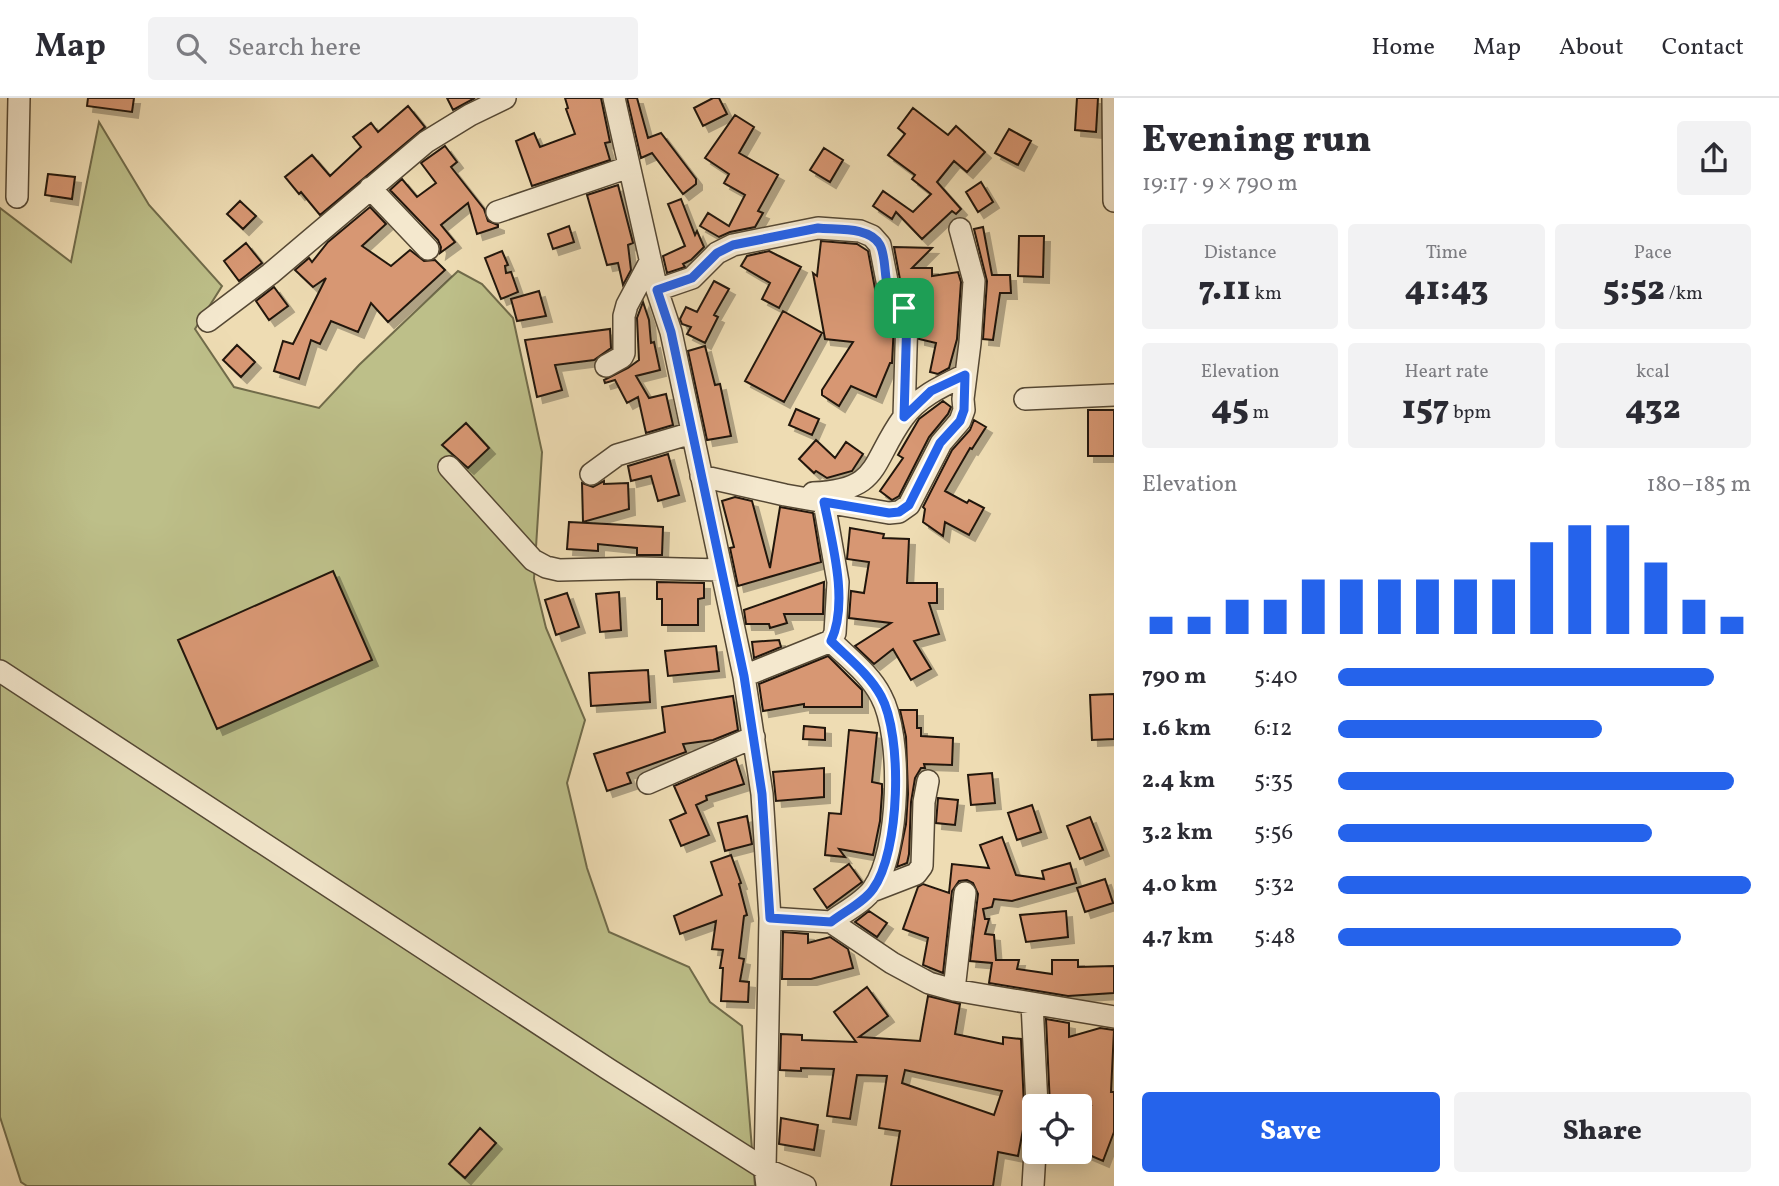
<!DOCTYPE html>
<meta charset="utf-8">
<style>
:root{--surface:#fff;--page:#f2f2f3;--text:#2b2b33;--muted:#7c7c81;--line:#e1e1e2;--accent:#2563eb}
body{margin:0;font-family:Vollkorn,serif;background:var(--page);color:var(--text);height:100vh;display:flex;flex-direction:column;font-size:26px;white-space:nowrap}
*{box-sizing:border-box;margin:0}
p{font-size:23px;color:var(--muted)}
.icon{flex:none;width:38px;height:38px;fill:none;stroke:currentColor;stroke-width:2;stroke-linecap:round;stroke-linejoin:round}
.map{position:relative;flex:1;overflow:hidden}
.details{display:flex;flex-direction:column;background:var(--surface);width:665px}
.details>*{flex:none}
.tools{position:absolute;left:1022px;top:996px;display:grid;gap:14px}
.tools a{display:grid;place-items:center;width:70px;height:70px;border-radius:7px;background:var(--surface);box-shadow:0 4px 18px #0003;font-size:35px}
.pin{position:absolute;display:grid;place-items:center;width:60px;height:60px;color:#fff;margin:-30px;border-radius:14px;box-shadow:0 4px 10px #0006}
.round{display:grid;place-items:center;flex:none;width:74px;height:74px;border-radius:7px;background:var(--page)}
.overview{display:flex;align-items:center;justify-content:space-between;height:119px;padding:0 28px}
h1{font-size:38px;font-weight:800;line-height:52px}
.figures{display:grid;grid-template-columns:repeat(3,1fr);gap:10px;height:119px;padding:7px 28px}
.figures div{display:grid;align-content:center;border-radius:7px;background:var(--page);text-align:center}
.figures b{font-size:35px;font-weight:800}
.figures small{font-size:19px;font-weight:400}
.figures p{font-size:19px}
.chart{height:196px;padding:14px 28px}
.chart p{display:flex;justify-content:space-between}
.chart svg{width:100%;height:126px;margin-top:7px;stroke:var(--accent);stroke-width:6}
.action{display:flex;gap:14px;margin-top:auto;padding:14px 28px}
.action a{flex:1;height:80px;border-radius:7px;background:var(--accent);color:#fff;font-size:28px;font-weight:800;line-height:80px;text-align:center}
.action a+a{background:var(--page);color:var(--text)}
ul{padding:0 28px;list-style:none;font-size:23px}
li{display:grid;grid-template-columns:112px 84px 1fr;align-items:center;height:52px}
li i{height:18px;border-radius:9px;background:var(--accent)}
header{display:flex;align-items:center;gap:42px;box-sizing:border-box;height:98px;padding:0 35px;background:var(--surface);border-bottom:2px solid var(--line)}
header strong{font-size:33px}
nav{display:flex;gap:38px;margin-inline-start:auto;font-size:24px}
.search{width:490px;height:63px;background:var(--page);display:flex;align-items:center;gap:18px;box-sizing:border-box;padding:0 24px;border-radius:7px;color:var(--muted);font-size:26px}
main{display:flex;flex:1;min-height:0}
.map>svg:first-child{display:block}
</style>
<header>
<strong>Map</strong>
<div class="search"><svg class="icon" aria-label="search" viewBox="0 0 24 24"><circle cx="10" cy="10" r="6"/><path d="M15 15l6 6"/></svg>Search here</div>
<nav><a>Home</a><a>Map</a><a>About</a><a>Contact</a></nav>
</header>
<main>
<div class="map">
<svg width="1114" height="1088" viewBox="0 0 1114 1088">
<defs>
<filter id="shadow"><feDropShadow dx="6" dy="6" stdDeviation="0" flood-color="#0004"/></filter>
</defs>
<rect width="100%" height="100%" fill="#eedcb3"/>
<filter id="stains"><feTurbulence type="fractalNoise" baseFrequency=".00286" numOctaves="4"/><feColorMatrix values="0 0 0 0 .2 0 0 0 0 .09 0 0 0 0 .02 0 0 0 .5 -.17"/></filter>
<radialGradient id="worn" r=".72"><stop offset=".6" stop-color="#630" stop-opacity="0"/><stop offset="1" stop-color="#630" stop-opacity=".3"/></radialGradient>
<path fill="#bdbf89" stroke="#706b4a" stroke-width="2" d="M99 24 149 107 222 188 195 231 234 289 319 310 359 267 458 173 482 186 513 220 542 354 534 481 546 530 585 622 567 685 587 770 609 834 689 869 710 904 742 928 755 1088H27L21 1084 0 1019V110L71 164Z"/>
<path fill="#d79773" stroke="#22170a" stroke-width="2" fill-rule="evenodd" filter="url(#shadow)" d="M88 0H134L132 14 87 8Z
M447 0H475L453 12Z
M565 0H601L610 44 605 45 610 62 532 88 516 43 534 35 540 49 575 36 566 11 568 10Z
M627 0H637L648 40 661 35 696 81V86L683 96 652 55 641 60Z
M713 0H719L727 16 703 28 694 10Z
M1077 0H1098L1096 34 1075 32Z
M408 8 425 29 320 117 301 94 299 96 285 79 312 57 330 78 361 49 353 39 371 25 378 34Z
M913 10 948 37 956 28 985 54 967 74 954 63 937 84 961 111 956 116 952 113 922 141 896 114 892 121 873 108 883 93 913 114 931 96 912 81 915 77 888 57 905 36 898 30Z
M735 17 754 29 739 55 778 77 758 113 763 115 755 129 730 134 719 139 700 128 708 115 729 128 745 97 724 85 729 76 705 60Z
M1009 31 1031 43 1018 67 995 55Z
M445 48 457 64 451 69 484 111 488 123 498 127V129L477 136 468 105 441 127 455 144 440 155 441 149 438 142 390 92 402 81 417 99 436 85 421 65Z
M824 50 843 62 830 84 810 72Z
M48 76 75 79 72 101 45 97Z
M981 84 993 104 978 114 966 94Z
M618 87 633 145 628 147 631 172 623 187 618 165 607 167 587 97Z
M681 101 695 137 697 133 704 149 691 162 683 166 685 169 667 175 663 158 685 148 668 106Z
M240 103 256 118 243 131 227 116Z
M370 109 386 126 362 148 391 168 410 152 424 163 435 162 445 172 388 224 371 205 358 234 331 223 320 246 311 242 299 281 274 273 283 243 293 246 326 180 313 189 295 172 309 160 312 164 328 144Z
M569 128 574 144 553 151 548 136Z
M983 129 992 177H1010L1011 195H1000L993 242 983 241 987 183 974 131Z
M1019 138H1044L1043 179 1018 178Z
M821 143 857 146 868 153 876 196 886 209 884 225 894 226 892 265H890L876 299 851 288 839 308 822 297V292L853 244 825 241 813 175 817 178Z
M246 145 262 165 239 183 224 163Z
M894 149 932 150 912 170H932V178L958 174 961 184 957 241 949 270 938 276 930 274 936 245 919 241 920 217 917 206 921 188 901 187Z
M502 153 508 167 505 168 506 175 511 174 518 194 501 201 485 160Z
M769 153 801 169 779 210 762 201 770 185 741 168 747 158Z
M714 183 729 191 714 217 718 219 705 245 687 236 691 229 682 226 680 221 686 209 697 214Z
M274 189 288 208 269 222 256 203Z
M539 193 546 218 517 223 511 201Z
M643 204 649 222 651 245 654 244 660 272 636 278 649 300 666 296 673 327 646 335 638 299 627 305 615 282 605 285 604 282 628 270 639 262 637 220Z
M783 213 822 235 784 304 745 283Z
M610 231 611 250 594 262 555 267 562 292 537 299 525 242Z
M237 247 255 264 241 279 223 262Z
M705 248 715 287 720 286 731 338 707 342 688 253Z
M943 303 951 309 948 316 929 339 899 398 892 402 880 393 903 360 898 357 919 321Z
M796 311 819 321 812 337 789 327Z
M1088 312H1114V358H1088Z
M974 322 986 329 972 351 970 350 945 393 967 405 969 402 984 410 969 437 945 424 943 438 923 424 925 411 923 409 952 352 970 332Z
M466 325 489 350 468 370 442 347Z
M816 342 835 360 846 344 863 356 852 373 827 380 816 373 814 375 799 361Z
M668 356 679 397 658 403 651 378 631 383 628 368Z
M604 383V386L628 385 629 411 583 424 582 385 593 389Z
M735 399 752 403 770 470 780 409 813 415 821 464 738 488 730 450 734 449 722 403Z
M569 424 663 429 662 457H637V450L598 446V453L567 451Z
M850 430 884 436 883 440 909 441 907 485H937V505H929L939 536 914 543 931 571 911 582 893 551 874 566 855 548 891 525 849 520 851 493 864 495 869 464 847 461Z
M333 473 372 562 217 631 178 542Z
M657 484 704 485V500L698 501V527H662V501H657Z
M824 484 823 516H784L787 525 770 530 769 526H746L744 512Z
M619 494 621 532 600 534 596 496Z
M567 495 579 529 556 537 545 502Z
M779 542 781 549 754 560 752 544Z
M716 548 719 573 668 578 665 553Z
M828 558 862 592V609H804V606L763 613 759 586Z
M648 572 650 604 591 608 589 575Z
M1114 596V641L1092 642 1090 597Z
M733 598 738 632 713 642 683 646 686 654 627 675 631 685 607 693 594 656 665 634 662 609Z
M900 612H917V630H921V638L953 640 952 667 924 666 925 670H921L915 680 911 704 909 756 907 765 897 769 906 726 908 696 906 639Z
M804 628 825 630V642L803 641Z
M849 632 877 635 872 684 882 686V695L880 723 873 757 839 751 845 759 825 757 829 715 841 716Z
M736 661 744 686 706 698 707 702 696 707 709 737 681 748 670 722 686 715 674 688Z
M824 670V699L776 703 773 674Z
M992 675 995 705 971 707 968 677Z
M938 700 958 702 955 727 936 725Z
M1032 707 1041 734 1017 742 1008 715Z
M747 718 752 746 725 753 718 725Z
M1090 719 1103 752 1080 761 1067 728Z
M1002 739 1016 777 1044 781 1042 773 1070 765 1076 785 1012 803 994 801 992 809 983 811 985 821H989L985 836 994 837 996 862H1019L1017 871 1052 876V862H1078V869L1114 868V895L1068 898 989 885 992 865 970 863 978 796 973 785 967 782 959 783 952 793 943 875 923 867 928 840 903 831 918 789 923 786 949 795 952 766 989 770 980 747Z
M731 757 741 785 739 786 747 817 744 818 739 860 744 861 740 883 749 884 748 904 721 903 723 870H720L723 852 712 851 716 823 680 836 674 818 722 797 711 764Z
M849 766 862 784 827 810 814 791Z
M1105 781 1113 805 1085 814 1077 790Z
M869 813 887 825 877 839 855 824Z
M1066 813 1068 839 1026 844 1020 817Z
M783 834 808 836V845L830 839 848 851 853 870 811 881H782Z
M867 889 888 918 859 939 920 943 928 898 960 906 955 936 1003 946V939L1021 941 1024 1009 1026 1016 1018 1058 998 1054 993 1088H891L900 1033 879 1030 887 978 857 977 850 1021 827 1018 834 971 801 970V973L780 972 781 936 802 937V942L856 944 834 914ZM905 972 1002 993 994 1017 902 985Z
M1046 921 1069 925V939L1100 930 1114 932 1111 994H1114V1034L1103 1063 1080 1053V1037L1091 1008H1050Z
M781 1020 818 1027 814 1052 779 1046Z
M480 1030 496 1045 465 1080 449 1066Z"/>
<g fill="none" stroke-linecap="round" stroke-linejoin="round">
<defs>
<path id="minor" d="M614 0 657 192 671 234 744 578 762 696 770 820 765 1071 767 1088
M1113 0 1114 103
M370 90 428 151
M17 99 19 0
M497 114 629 69
M657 192 692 180 717 155 733 147 818 130 860 133 872 138 880 147 889 193 904 210 907 217 904 319
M208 223 270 176 426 44 470 17 505 0
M606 268 622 259 624 255V218L627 207 650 164
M1025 301 1114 297
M449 369 533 462 546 469 559 472 641 470 721 472
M591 376 617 357 692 335
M701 378 785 397 889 415 899 414 909 407 941 345 960 323 964 312 963 301 970 245 974 183 960 131
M813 395C881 392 870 366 903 320 918 299 942 288 965 277
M831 543C848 560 870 576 881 598 903 638 900 754 873 791 864 804 844 814 831 824
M0 573 608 971 765 1071 805 1088
M744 578 831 543 835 535 838 484 824 404
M648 685 754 639
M872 793 916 776 922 768 924 704 928 683
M770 820 831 824 892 865 929 885 954 892 1114 919
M954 892 965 795
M1032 905 1037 1008
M1033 1088 1035 1054"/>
</defs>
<use href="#minor" stroke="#554834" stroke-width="24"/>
<use href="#minor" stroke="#f4e8ce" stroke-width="21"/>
</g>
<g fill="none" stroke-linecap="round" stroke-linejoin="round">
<defs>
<path id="route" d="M818 130C836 132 870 128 880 147 886 159 884 177 888 190 892 202 902 207 907 217L904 319 931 293 965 277 964 312 960 323 940 345 909 407 899 414 889 415 824 404C832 444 849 505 831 543 848 560 869 576 881 598 903 638 900 754 873 791 864 804 844 814 831 824L770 820 762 696 744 578 671 234 657 192 692 180 717 155 733 147Z"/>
</defs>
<use href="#route" stroke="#fff" stroke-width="14"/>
<use href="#route" stroke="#2563eb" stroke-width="9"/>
</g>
<rect width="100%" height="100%" filter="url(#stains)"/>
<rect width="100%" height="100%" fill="url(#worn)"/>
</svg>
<div class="tools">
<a><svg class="icon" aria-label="locate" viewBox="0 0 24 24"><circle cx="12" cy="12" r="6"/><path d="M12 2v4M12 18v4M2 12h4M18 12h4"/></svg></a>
</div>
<div class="pin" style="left:904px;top:210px;background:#1e9e55"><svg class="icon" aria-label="arrive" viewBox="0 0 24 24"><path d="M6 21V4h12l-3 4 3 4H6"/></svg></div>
</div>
<section class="details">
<div class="overview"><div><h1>Evening run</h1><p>19:17 · 9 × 790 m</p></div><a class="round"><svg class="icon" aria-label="share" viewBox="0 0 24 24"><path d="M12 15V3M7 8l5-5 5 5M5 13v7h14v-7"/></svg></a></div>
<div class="figures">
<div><p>Distance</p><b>7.11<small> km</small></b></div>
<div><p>Time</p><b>41:43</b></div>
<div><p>Pace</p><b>5:52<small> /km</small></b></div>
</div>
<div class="figures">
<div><p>Elevation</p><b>45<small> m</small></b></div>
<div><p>Heart rate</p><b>157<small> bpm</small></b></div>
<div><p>kcal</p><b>432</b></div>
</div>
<div class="chart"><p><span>Elevation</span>180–185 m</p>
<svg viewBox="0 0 160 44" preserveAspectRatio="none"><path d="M5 44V38M15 44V38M25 44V32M35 44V32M45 44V25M55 44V25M65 44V25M75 44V25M85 44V25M95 44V25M105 44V12M115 44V6M125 44V6M135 44V19M145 44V32M155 44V38"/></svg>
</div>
<ul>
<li><b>790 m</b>5:40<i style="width:91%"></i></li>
<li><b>1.6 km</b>6:12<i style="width:64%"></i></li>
<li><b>2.4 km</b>5:35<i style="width:96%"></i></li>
<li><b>3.2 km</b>5:56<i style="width:76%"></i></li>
<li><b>4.0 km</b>5:32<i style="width:100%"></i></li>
<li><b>4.7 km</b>5:48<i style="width:83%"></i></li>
</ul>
<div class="action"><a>Save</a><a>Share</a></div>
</section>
</main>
